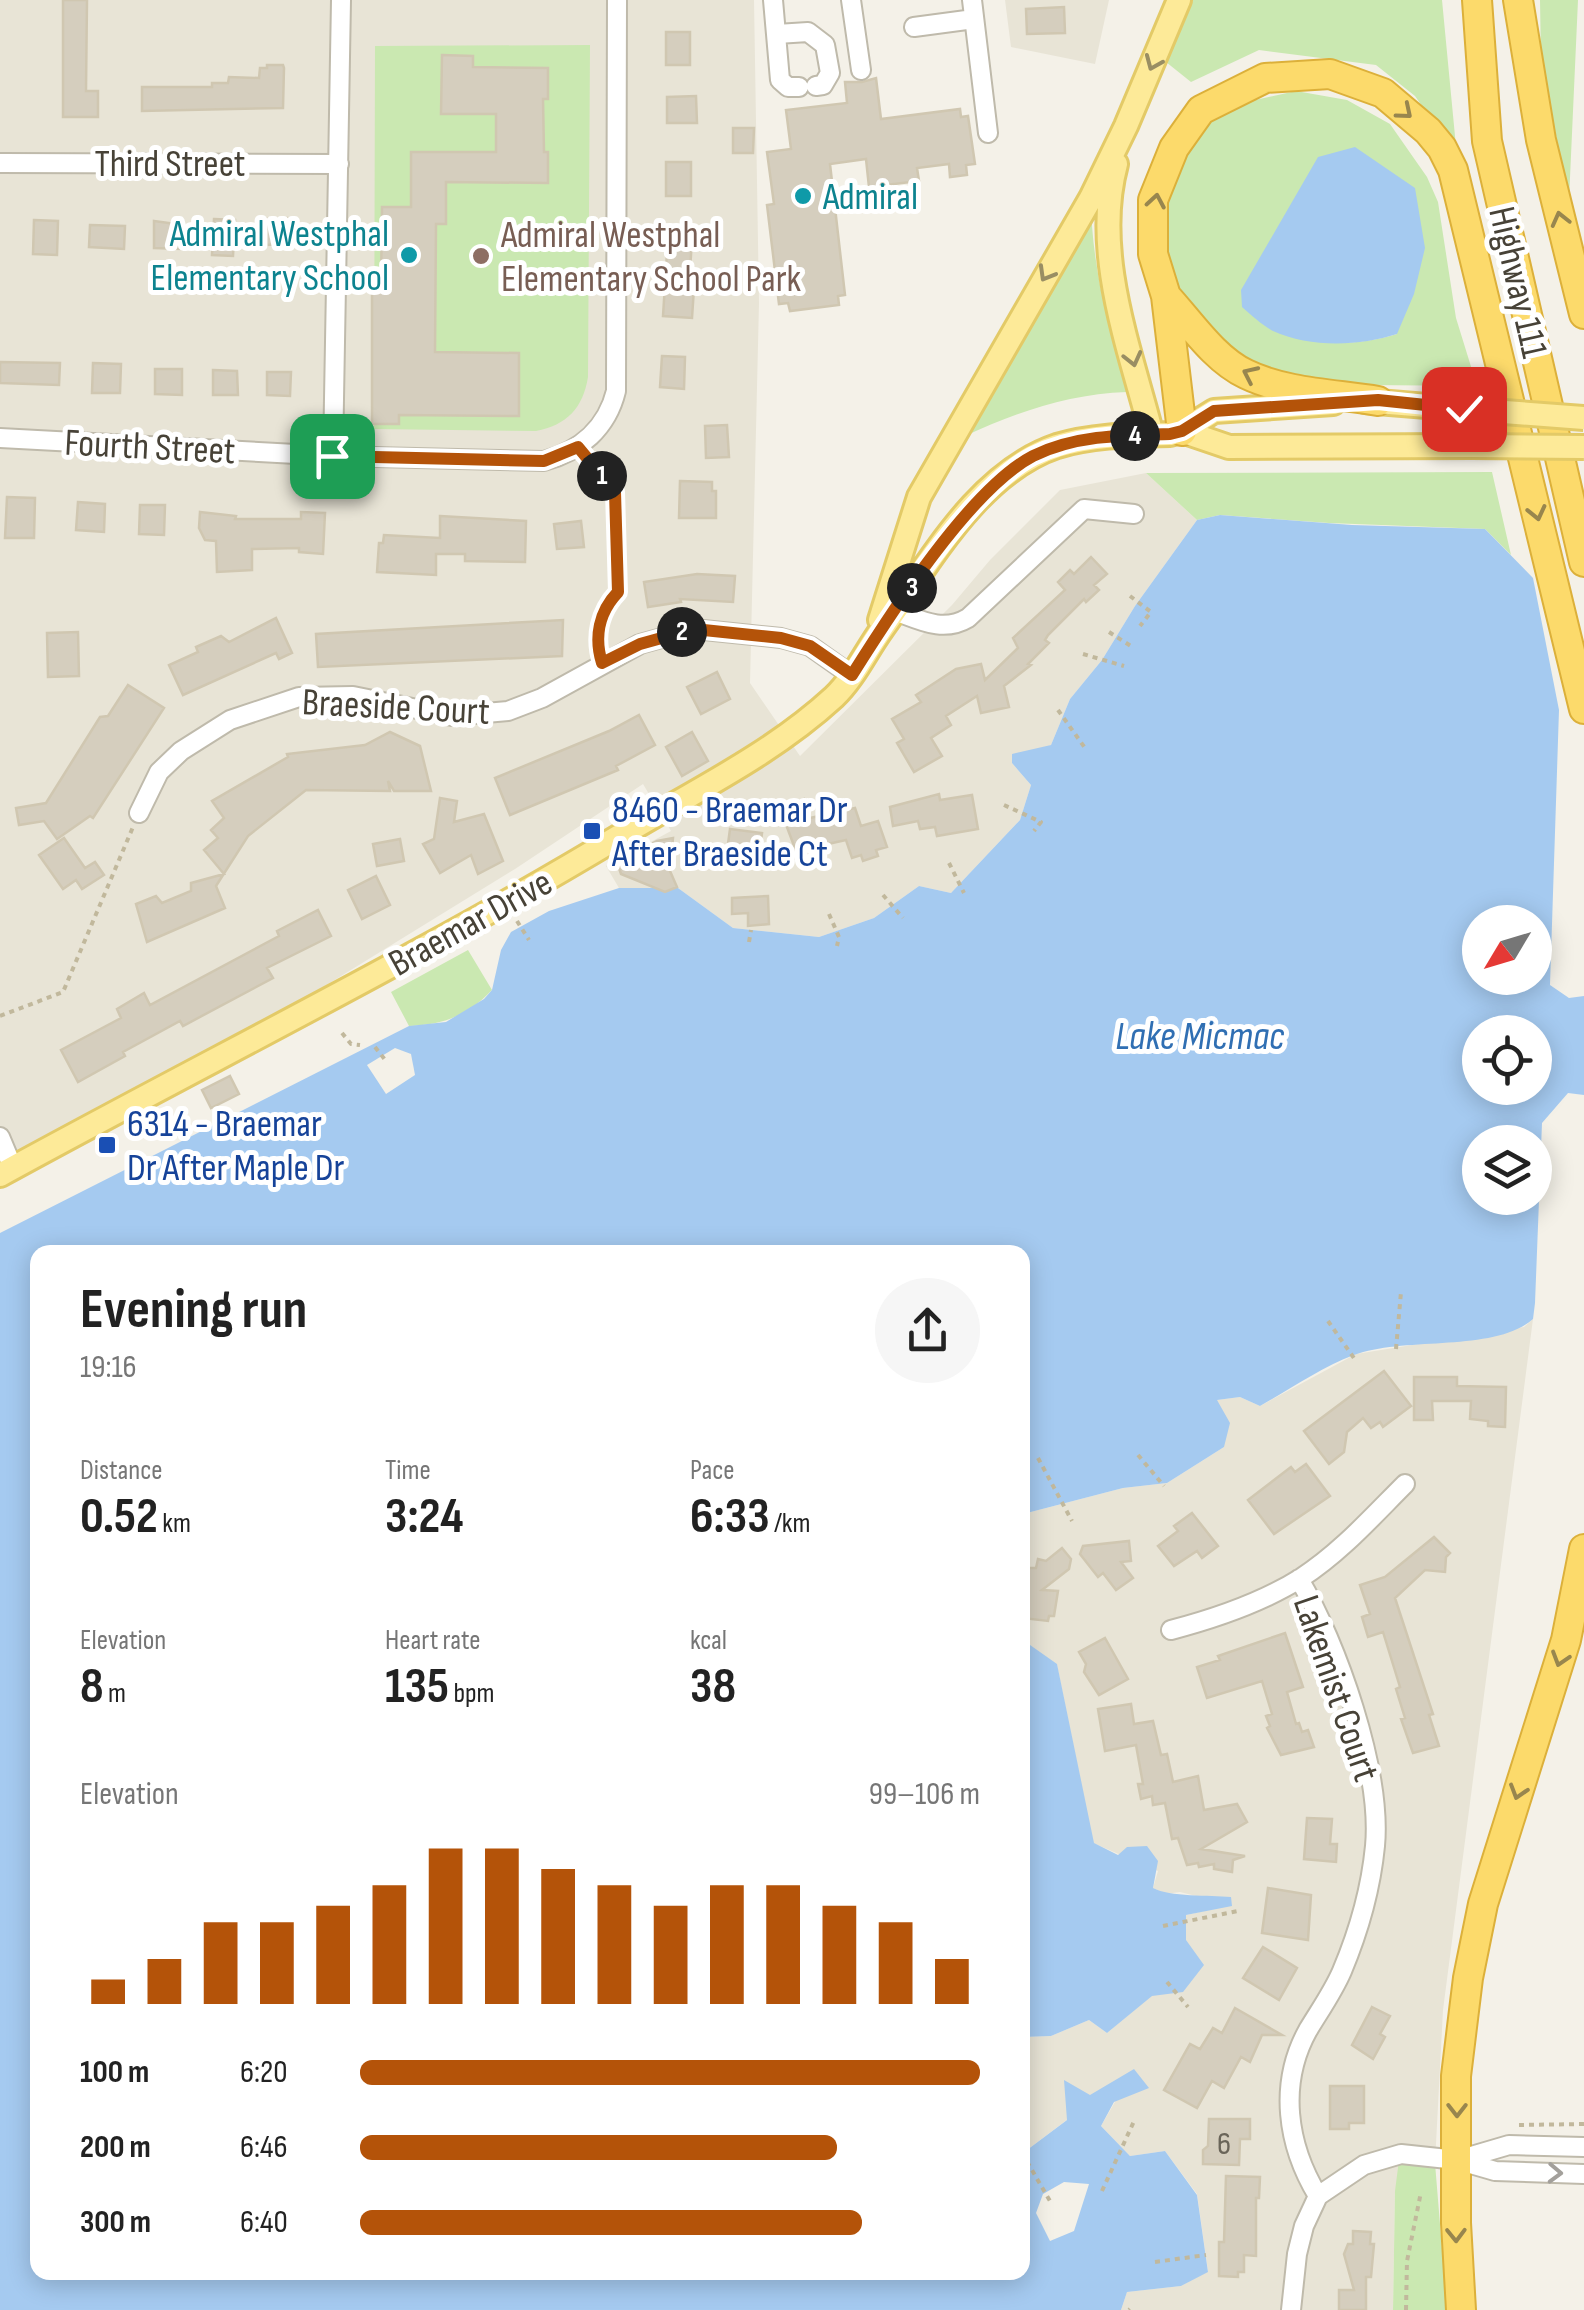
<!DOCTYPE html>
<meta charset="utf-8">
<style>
:root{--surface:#fff;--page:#f6f6f6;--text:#222;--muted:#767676;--accent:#b45309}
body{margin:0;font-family:"Sofia Sans Condensed",sans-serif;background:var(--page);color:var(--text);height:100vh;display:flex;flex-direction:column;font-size:38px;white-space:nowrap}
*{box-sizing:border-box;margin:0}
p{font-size:32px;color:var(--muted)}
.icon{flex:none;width:55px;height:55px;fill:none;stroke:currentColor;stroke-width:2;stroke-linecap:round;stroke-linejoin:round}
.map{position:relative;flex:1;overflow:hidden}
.side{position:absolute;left:30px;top:1245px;width:1000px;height:1035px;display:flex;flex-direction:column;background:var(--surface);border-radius:20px;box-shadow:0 5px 25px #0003}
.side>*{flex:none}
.needle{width:65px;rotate:232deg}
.controls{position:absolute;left:1462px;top:905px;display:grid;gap:20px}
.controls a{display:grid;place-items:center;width:90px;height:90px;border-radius:50%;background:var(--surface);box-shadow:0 5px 25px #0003;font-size:50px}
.pin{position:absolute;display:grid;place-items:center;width:85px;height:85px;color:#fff;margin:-42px;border-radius:20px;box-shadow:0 5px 15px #0006}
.km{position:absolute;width:50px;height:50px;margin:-25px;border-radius:50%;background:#222;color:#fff;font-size:28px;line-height:50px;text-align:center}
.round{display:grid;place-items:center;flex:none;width:105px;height:105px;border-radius:52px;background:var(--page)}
.headline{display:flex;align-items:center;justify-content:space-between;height:170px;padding:0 50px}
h1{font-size:55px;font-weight:700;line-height:75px}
.figures{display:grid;grid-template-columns:repeat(3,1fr);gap:15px;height:170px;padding:10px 50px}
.figures div{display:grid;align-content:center}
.figures b{font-size:50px;font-weight:700}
.figures small{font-size:28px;font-weight:400}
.figures p{font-size:28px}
.chart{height:280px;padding:20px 50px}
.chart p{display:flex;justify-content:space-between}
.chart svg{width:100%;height:180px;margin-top:10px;stroke:var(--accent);stroke-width:6}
ul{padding:0 50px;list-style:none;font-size:32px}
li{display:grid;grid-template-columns:160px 120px 1fr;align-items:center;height:75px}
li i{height:25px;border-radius:12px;background:var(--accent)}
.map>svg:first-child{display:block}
</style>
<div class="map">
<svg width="1584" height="2310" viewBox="0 0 1584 2310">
<rect width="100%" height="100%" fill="#f4f1e8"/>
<path fill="#e8e4d6" d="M0 0H754L759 303 750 683 800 756 952 605 990 560 1060 490 1146 473 1197 520 1135 606 1102 660 1070 699 1051 745 1012 763 1031 785 1020 820 951 893 919 886 874 918 819 937 733 928 678 888H619L606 866 671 831 643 784 515 869 268 1021 0 1165Z
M1005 0H1109L1095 64 1011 47Z
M1533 1319 1443 2010 1435 2163 1395 2191 1393 2310H1121L1127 2292 1181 2286 1208 2271 1197 2194 1165 2151 1130 2156 1101 2126 1134 2069 1023 2153V2037L1051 2036 1089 2020 1107 2033 1152 1995 1183 1991 1186 1915 1232 1905 1180 1892 1165 1894 1153 1888 1158 1871 1093 1843 1057 1665 1023 1640V1514L1123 1488 1167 1483 1224 1447 1216 1400 1240 1397 1260 1406 1356 1354 1524 1327Z"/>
<path fill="#cae8b1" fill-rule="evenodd" d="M1193 0H1442L1457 157 1415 96 1376 65 1259 50 1191 82 1166 62Z
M1540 0H1578L1569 200 1541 61Z
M590 45 588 377C583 408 567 425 536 431L374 429 375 46Z
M1296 91 1347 100 1390 124 1427 177 1438 202 1456 318 1477 386 1369 385 1255 377 1203 347 1160 258 1163 191 1206 124 1246 102ZM1257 319 1397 334C1352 348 1296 347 1257 319Z
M1091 198C1091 264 1109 329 1127 392 1069 394 1017 412 965 436Z
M1492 472 1511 555 1485 529 1329 523 1220 515 1197 520 1146 473Z
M468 950 492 990C468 1015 444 1025 409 1026L391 992Z
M1399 2160 1435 2163 1447 2310H1393L1395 2191Z"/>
<path fill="#a5caf0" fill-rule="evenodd" d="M1355 147 1415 188 1425 248 1414 294 1397 334C1360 346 1310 348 1273 331 1262 325 1251 315 1242 307L1241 290 1318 157Z
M1220 515 1352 525 1485 529 1533 578 1559 710 1550 985 1569 998 1584 996V1095L1568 1093 1542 1123 1535 1303 1533 1319C1494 1353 1405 1336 1354 1355 1322 1367 1290 1389 1260 1406L1240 1397 1217 1400 1230 1423 1224 1447 1167 1483 1123 1488 1023 1514 1022 1252H38V2272H1022L1023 2153 1067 2120 1064 2080 1090 2095 1134 2069 1149 2088 1114 2102 1101 2126 1130 2156 1165 2151 1197 2195 1208 2272 1181 2286 1127 2292 1121 2310H0V1233L409 1026 446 1022 484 999 492 990 501 950 511 932 549 911 619 888H678L733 928 819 937 874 918 919 886 951 893 1020 820 1031 785 1012 763V754L1051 745 1070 699 1102 660 1135 606 1197 520ZM1480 922H1535V978H1480ZM1480 1032H1535V1088H1480ZM1480 1142H1535V1198H1480ZM1064 2182 1089 2184 1074 2231 1050 2241 1036 2213 1043 2194Z
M1023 1640 1057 1664 1094 1843 1118 1855 1127 1847 1147 1846 1158 1861 1153 1888C1170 1897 1209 1895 1231 1897L1232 1906 1186 1915V1940L1204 1965 1183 1992 1152 1996 1107 2033 1089 2020 1051 2036 1023 2037Z"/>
<path fill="#f4f1e8" d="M395 1048 411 1054 415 1075 386 1094 367 1065Z"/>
<path fill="#d5cebe" stroke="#d0c7b1" stroke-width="2.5" d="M63 0H87L86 91H98V117H63Z
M1064 7 1065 33 1027 34 1026 9Z
M666 32H690V65H666Z
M442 55 473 56V67L548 68V99H543L544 152H548V183L446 182V224H436L435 352 519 353V416L399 415V424H372V285H381L382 207H411V152H496V114H441Z
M267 65H283L284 68 283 108 142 111V87H212V83H228L229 77 259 78 260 68H267Z
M876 78 881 119 960 109 961 117 968 116 975 164 966 165 967 175 950 177 949 164 917 168 919 181 869 187 866 159 830 164 845 295 838 296 839 305 790 311 788 303 779 304 767 205 774 204 767 152 791 149 786 110 847 103 845 82H862Z
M696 96 697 123H667V97Z
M733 128H754L753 153H733Z
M666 162H691V196H666Z
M287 218 288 244 266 245 265 219Z
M214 219 235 220 233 256 212 255Z
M34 220 58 221 57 255 33 254Z
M154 221 184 225 183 249 154 248Z
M90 225 125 226 124 249 89 247Z
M668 237 692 239 689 287 694 288 692 318 663 316Z
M662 356 685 357 684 389 660 387Z
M0 362 60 363 59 385 0 383Z
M93 363 121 364 120 393H92Z
M155 369H182V395L155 394Z
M213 370 237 371 238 395H213Z
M267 372H291L290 396 267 395Z
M727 425 729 457 706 458 705 426Z
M680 481 712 482V491H716V518H679Z
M7 497 35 498 34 538H5Z
M78 502 105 504 104 532 76 530Z
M140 505H165L164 535 139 534Z
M200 512 236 516 235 519H301V512L325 513 323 554 299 552V548L252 549V570L217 572 216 541 205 540 199 528Z
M440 516 526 521 525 562 465 561V554H436V575L377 572 379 543H383L384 535 440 538Z
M581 521 584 547 557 549 554 524Z
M1091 557 1107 574 1094 585 1099 590 1086 602 1084 599 1048 635 1045 640 1049 643 1028 664 1031 665 1004 686 1009 707 981 713 977 696 946 716 951 725 931 738 942 756 914 772 897 743 904 739 892 719 921 702 916 695 956 669 981 664 985 680 1018 648 1013 638 1065 590 1058 582 1070 570 1074 574Z
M697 574 735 576 733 602 680 599 681 602 648 607 644 582Z
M276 618 292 653 279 659 276 653 183 695 169 665 198 652 196 647 221 636 229 642Z
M563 620 562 656 318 667 316 634Z
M78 632 79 676 48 677 47 633Z
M717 672 730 699 701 714 687 687Z
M128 685 164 708 93 818 90 816 57 839 44 821 19 825 16 808 46 803 100 717 108 716Z
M639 715 655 745 616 766 618 770 510 815 495 778 609 731Z
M390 732 420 746 431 791H394L388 781 390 791 306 790 248 836 216 886 225 908 147 942 136 904 156 896 162 903 191 891V883L224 874 204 850 218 838 211 830 224 818 212 801 288 757 287 754 365 745Z
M692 732 708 761 682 776 666 747Z
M939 794 940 800 972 795 978 829 937 836 935 827 920 829 918 821 893 826 890 807Z
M440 798 457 801 454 822 484 814 503 861 478 874 471 855 440 873 423 844 434 839Z
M804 799 810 818 855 808 861 826 878 821 887 847 876 850 878 856 863 861 861 855 852 858 846 840 796 851 779 806Z
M730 829 762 833 758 863 726 859Z
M64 838 85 868 95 862 104 875 82 889 76 880 63 889 39 855Z
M673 838 670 871 677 887 665 892 621 874 617 862 657 841Z
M400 839 404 861 377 866 373 844Z
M376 876 390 905 362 919 348 890Z
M768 896 769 924 748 926V913L732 914V898Z
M318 910 331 936 267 968 273 978 183 1026 180 1021 123 1052 125 1056 78 1082 61 1050 121 1018 117 1009 144 993 150 1005 279 936 277 931Z
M230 1076 239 1094 211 1108 202 1090Z
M1384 1371 1411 1406 1383 1427 1380 1422 1371 1428 1363 1418 1347 1432 1344 1452 1329 1464 1304 1431Z
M1414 1377H1457V1386L1506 1387 1505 1427 1488 1426V1421L1470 1419 1471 1401H1432L1433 1420H1414Z
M1306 1464 1330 1496 1274 1534 1248 1500 1291 1467 1295 1472Z
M1192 1513 1218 1546 1202 1558 1197 1551 1174 1566 1158 1546 1178 1531 1174 1526Z
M1434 1537 1450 1553 1446 1557 1445 1572 1425 1570 1395 1598 1433 1714 1429 1715 1439 1746 1413 1753 1401 1719 1405 1718 1396 1689 1400 1687 1383 1632 1368 1637 1362 1617 1370 1614 1360 1585 1385 1577Z
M1129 1541 1131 1561 1121 1562 1133 1578 1116 1590 1103 1573 1098 1577 1080 1554 1083 1546Z
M1062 1548 1071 1559 1069 1569 1042 1590 1058 1591 1054 1616H1049L1048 1621 1022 1618V1568H1036L1038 1559 1046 1561Z
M1285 1633 1303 1687 1287 1692 1296 1724 1299 1723 1302 1732 1308 1730 1314 1747 1281 1755 1267 1728 1270 1726 1266 1716 1272 1714 1262 1681 1207 1698 1197 1667 1220 1660 1218 1656Z
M1105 1638 1128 1679 1099 1695 1084 1672 1086 1664 1079 1652Z
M1131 1704 1134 1724 1153 1721 1161 1755 1167 1754 1173 1782 1198 1776 1204 1810 1237 1804 1247 1822 1201 1849 1245 1856 1233 1860 1232 1872 1214 1869V1864L1199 1867 1198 1863 1187 1865 1178 1838 1172 1839 1165 1803 1153 1805 1152 1796 1141 1799 1138 1784H1143L1136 1745 1105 1751 1098 1709Z
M1307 1818 1332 1819 1330 1844H1337L1336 1862 1304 1859Z
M1268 1888 1311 1895 1308 1940 1262 1933Z
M1263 1947 1297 1968 1279 2000 1243 1978Z
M1372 2007 1390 2016 1380 2034 1385 2037 1373 2059 1352 2045Z
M1235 2008 1282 2035H1262L1250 2062 1241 2057 1224 2088 1212 2081 1197 2108 1164 2090 1190 2044 1200 2049 1213 2028 1222 2033Z
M1330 2086H1364V2123H1349V2129H1330Z
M1209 2119H1250V2139H1240L1239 2165 1203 2164V2150L1208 2146Z
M1226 2176 1260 2177 1259 2198H1256V2256L1244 2255V2272H1238V2277L1219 2276V2242H1224Z
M1353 2231 1371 2232 1370 2244H1374L1371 2277H1366V2310H1339V2290H1354L1344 2254 1348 2244H1353Z"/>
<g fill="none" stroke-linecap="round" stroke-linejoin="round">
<defs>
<path id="minor" d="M773 0 780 80 788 87H799
M851 0 861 70
M972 0 988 133
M914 27 974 19
M777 34 808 32 825 45 830 73 823 85 816 86
M0 163 339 164
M0 438 333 456 544 461C580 451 607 428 616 391L617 0
M333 456 341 0
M895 611C920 620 943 633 968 618L1084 509 1134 514
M139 813 159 772 181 751 230 720 299 697 353 696 452 716 508 711 542 698 640 644 694 629 781 638 810 646 851 675
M0 1137 13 1168
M1299 1579C1337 1643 1382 1771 1375 1846 1371 1887 1358 1933 1342 1971 1333 1992 1320 2010 1308 2030 1278 2084 1287 2145 1318 2196
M1171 1630C1213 1619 1263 1602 1301 1578 1340 1553 1372 1517 1405 1484
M1458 2160 1509 2145 1584 2147
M1291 2310 1297 2254 1304 2226 1318 2196 1364 2165 1401 2154 1457 2160 1495 2171 1584 2174"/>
<path id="major" d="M1116 164C1092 253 1130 349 1152 435
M1365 401 1464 409
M1182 431 1229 447 1472 446
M880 620 919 497 1091 198 1126 126 1179 0
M0 1175C206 1062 417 958 618 837 691 793 771 755 834 697 854 678 866 651 882 629 929 564 977 473 1057 446 1093 435 1133 435 1170 434L1182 431 1214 411 1333 403"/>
<path id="highway" d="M1477 0 1487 141 1584 562
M1518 0 1541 140 1584 314
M1166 296C1190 322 1214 359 1246 374 1285 393 1336 394 1378 401
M1182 431 1166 296 1153 254V200L1174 148 1201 110 1265 78 1330 74 1383 93 1428 131 1442 148 1453 170 1584 709
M1461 2310 1456 2223V2076L1468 1978 1483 1904 1566 1640 1584 1549"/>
</defs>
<use href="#minor" stroke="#bfbaab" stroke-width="22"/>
<use href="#major" stroke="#e3ca67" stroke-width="28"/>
<use href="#highway" stroke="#dcb03a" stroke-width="32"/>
<path stroke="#c1b89c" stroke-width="4" stroke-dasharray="5 5" stroke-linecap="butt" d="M587 458 615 492 618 592 606 605 596 643 597 648
M1130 596 1151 612 1140 626
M1109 632 1134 648
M1083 654 1124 666
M1058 710 1085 748
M1004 805 1041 822 1034 831
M949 863 964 893
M883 895 903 918
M829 914 839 937 837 946
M517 921 529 940
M749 942 751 930
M0 1016 63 992 133 827
M342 1033 351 1044 360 1045
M375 1047 386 1061
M1328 1321 1356 1361
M1396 1349 1401 1292
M1138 1455 1164 1486
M1038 1458 1072 1521
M1163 1926 1238 1911
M1167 1982 1188 2007
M1519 2125 1584 2124
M1022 2153 1050 2201
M1102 2191 1135 2119
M1155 2262 1206 2255
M1129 2310 1130 2309
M1406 2310 1407 2261 1421 2192"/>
<use href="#minor" stroke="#fff" stroke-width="18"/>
<use href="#major" stroke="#fdea98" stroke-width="22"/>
<use href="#highway" stroke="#fcda6b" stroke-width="28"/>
<defs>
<path id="major-bridge" d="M1464 409 1584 418
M1472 446 1584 447"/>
</defs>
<use href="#major-bridge" stroke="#e3ca67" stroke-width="28" stroke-linecap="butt"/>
<use href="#major-bridge" stroke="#fdea98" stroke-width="22"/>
</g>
<defs><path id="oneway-chevron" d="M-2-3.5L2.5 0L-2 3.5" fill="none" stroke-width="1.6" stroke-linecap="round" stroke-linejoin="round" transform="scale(2.5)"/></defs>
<g stroke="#998e63">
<use href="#oneway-chevron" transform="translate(1153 63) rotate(113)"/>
<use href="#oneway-chevron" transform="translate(1046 274) rotate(120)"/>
<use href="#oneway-chevron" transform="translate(1133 359) rotate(76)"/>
</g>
<g stroke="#98864e">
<use href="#oneway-chevron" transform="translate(1405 112) rotate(40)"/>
<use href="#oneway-chevron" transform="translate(1156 201) rotate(-80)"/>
<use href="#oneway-chevron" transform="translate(1560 219) rotate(-104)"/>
<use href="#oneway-chevron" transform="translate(1250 374) rotate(-155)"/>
<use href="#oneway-chevron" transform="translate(1537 513) rotate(77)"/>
<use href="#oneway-chevron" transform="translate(1560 1659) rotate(107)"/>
<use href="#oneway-chevron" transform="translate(1518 1792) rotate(107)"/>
<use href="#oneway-chevron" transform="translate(1457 2110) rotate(90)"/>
<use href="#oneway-chevron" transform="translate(1456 2235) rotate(89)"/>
</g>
<use stroke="#a3a09b" href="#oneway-chevron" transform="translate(1555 2173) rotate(2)"/>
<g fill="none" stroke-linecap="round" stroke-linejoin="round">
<defs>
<path id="route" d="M332 456 544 461 578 447 615 492 618 592C599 612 594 637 602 663L640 644 694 629 781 638 810 646 852 675C891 613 970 489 1033 456 1075 435 1124 435 1170 434L1182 431 1214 411 1378 400 1464 409"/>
</defs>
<use href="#route" stroke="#fff" stroke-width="20"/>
<use href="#route" stroke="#b45309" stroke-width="12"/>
</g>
<g fill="#0f9aa8" stroke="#fff" stroke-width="4">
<circle cx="803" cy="196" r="10"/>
<circle cx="409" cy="255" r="10"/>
</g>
<circle fill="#8d6e63" stroke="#fff" stroke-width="4" cx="481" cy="256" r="10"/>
<g fill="#1a4fb4" stroke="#fff" stroke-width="4">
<rect x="582" y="821" width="20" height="20" rx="5"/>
<rect x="97" y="1135" width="20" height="20" rx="5"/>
</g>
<g text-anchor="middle" stroke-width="10" stroke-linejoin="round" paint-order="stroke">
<g font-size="32" fill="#6a6559">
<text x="1224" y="2154">6</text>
</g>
<g font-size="38" fill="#474237" stroke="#fff">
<text x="170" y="176">Third Street</text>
<text transform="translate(1519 282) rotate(77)" y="13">Highway 111</text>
<text transform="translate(150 446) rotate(3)" y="13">Fourth Street</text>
<text transform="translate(396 706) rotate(3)" y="13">Braeside Court</text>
<text transform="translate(470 922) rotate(-29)" y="13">Braemar Drive</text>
<text transform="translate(1337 1688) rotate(71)" y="13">Lakemist Court</text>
</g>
<g font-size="38" fill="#0d838f" stroke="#fff" text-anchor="start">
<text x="823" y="209">Admiral</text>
<text x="389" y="246" text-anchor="end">Admiral Westphal<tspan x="389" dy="44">Elementary School</tspan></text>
</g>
<g font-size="38" fill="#785e54" stroke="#fff" text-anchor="start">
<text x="501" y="247">Admiral Westphal<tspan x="501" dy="44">Elementary School Park</tspan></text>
</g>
<g font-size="38" fill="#164399" stroke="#fff" text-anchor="start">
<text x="612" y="822">8460 - Braemar Dr<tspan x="612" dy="44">After Braeside Ct</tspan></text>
<text x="127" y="1136">6314 - Braemar<tspan x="127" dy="44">Dr After Maple Dr</tspan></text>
</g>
<g font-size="40" font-style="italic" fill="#306fb3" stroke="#fff">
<text x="1200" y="1049">Lake Micmac</text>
</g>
</g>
</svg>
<div class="controls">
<a><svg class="needle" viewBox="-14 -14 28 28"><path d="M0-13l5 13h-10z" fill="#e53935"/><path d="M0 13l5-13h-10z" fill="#767676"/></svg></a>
<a><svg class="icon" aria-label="locate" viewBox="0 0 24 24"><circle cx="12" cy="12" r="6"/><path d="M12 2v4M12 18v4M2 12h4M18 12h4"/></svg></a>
<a><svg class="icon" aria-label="layers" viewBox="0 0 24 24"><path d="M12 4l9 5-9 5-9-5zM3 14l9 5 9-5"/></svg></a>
</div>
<div class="pin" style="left:332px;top:456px;background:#1e9e55"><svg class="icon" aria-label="arrive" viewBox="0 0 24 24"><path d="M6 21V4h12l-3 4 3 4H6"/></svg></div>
<div class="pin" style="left:1464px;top:409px;background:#d93025"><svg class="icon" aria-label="check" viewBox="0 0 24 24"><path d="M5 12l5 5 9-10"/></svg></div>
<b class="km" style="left:602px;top:476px">1</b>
<b class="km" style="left:682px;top:632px">2</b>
<b class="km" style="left:912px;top:588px">3</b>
<b class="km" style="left:1135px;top:436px">4</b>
<section class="side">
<div class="headline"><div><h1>Evening run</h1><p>19:16</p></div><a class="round"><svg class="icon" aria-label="share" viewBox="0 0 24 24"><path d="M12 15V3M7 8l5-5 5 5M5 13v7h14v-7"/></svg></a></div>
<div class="figures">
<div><p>Distance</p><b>0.52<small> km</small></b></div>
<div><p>Time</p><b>3:24</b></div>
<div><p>Pace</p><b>6:33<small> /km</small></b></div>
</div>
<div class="figures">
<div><p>Elevation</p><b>8<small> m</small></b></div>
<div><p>Heart rate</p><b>135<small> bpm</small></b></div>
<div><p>kcal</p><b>38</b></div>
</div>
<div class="chart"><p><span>Elevation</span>99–106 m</p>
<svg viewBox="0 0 160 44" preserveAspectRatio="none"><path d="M5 44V38M15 44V33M25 44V24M35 44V24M45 44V20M55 44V15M65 44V6M75 44V6M85 44V11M95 44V15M105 44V20M115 44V15M125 44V15M135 44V20M145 44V24M155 44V33"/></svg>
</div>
<ul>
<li><b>100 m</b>6:20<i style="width:100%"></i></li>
<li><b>200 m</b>6:46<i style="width:77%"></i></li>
<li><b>300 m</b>6:40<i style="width:81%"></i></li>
</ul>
</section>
</div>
